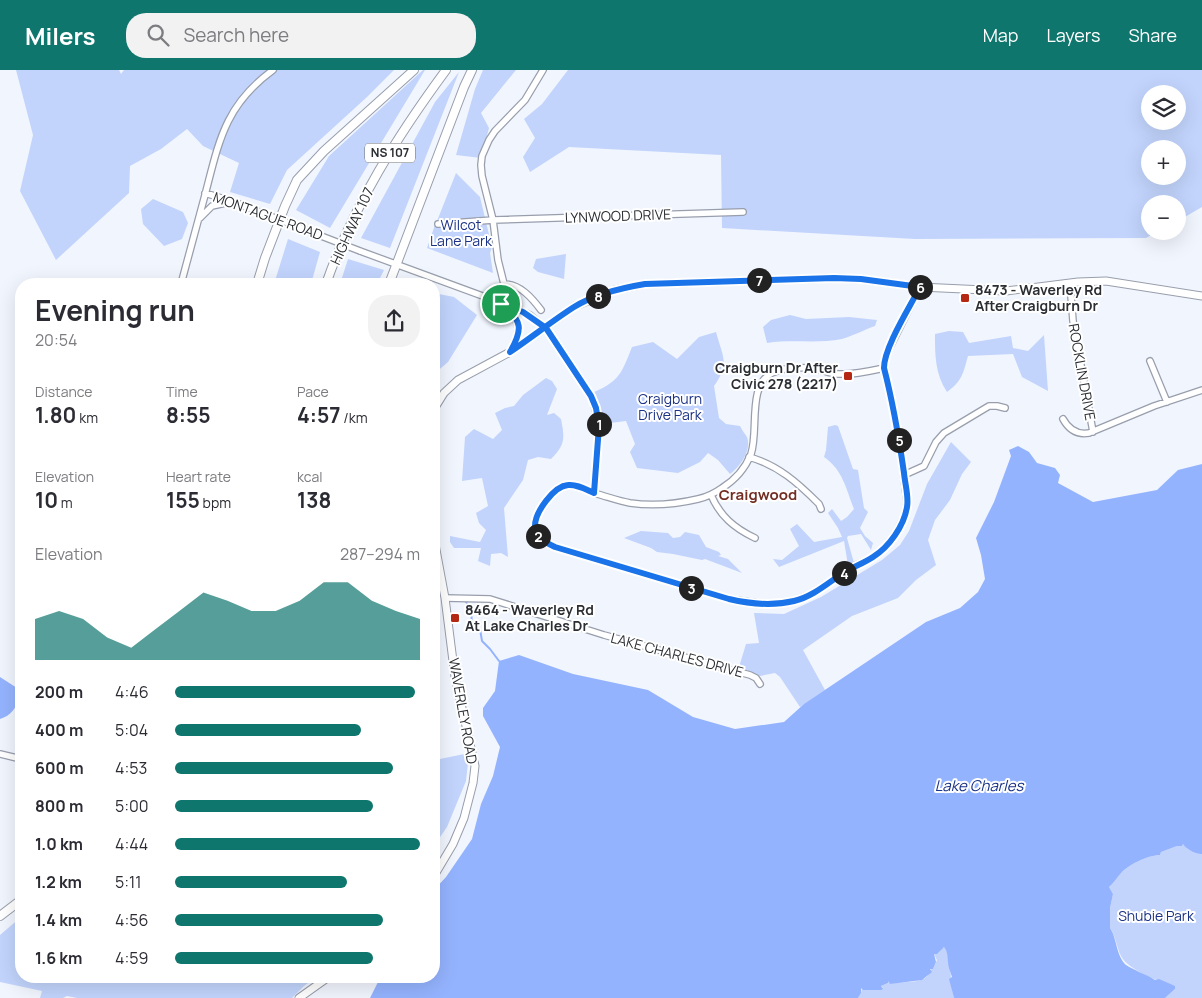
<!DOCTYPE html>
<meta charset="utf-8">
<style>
:root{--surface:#fff;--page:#f2f2f3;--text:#2b2b33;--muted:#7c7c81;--accent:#0f766e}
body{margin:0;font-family:Manrope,sans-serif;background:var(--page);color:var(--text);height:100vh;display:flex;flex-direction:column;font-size:19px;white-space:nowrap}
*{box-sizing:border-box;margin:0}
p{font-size:16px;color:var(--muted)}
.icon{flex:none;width:28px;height:28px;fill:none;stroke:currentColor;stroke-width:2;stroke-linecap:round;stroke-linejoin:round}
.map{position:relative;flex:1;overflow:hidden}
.panel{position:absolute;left:15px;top:208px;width:425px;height:705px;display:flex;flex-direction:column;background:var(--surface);border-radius:20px;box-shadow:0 5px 20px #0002}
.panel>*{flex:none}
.controls{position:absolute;left:1141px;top:15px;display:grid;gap:10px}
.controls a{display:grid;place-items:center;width:45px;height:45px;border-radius:50%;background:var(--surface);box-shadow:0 5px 20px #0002;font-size:25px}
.pin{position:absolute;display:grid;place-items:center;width:42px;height:42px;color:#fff;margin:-21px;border:2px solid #fff;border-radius:50%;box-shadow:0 1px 5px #0007}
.km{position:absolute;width:25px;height:25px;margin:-12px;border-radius:50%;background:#222;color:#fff;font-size:14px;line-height:25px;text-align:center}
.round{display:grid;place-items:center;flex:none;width:52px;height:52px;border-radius:20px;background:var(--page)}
.overview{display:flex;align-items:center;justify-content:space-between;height:85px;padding:0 20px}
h1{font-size:28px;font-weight:700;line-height:38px}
.figures{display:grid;grid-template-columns:repeat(3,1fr);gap:8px;height:85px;padding:5px 20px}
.figures div{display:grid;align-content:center}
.figures b{font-size:21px;font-weight:700}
.figures small{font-size:14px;font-weight:400}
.figures p{font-size:14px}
.chart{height:140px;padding:10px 20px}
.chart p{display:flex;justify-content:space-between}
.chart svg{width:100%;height:90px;margin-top:5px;fill:var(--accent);opacity:.7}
ul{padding:0 20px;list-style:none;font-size:16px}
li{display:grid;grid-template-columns:80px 60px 1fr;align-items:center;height:38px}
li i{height:12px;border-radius:6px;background:var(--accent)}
header{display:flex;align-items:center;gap:30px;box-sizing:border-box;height:70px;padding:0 25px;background:var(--accent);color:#fff}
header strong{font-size:24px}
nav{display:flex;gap:28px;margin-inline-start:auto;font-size:18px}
.search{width:350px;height:45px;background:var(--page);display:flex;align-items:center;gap:12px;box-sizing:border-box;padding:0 18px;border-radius:20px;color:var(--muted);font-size:19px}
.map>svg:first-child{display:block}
</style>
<header>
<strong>Milers</strong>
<div class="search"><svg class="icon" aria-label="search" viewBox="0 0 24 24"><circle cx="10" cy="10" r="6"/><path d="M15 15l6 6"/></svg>Search here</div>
<nav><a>Map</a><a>Layers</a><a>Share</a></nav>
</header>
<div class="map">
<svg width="1202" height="928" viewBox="0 0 1202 928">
<rect width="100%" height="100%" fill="#f1f5fe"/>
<path fill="#c2d4fc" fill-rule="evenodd" d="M16 0H119L121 4 124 0H394L367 27 287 100 270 134 230 122 239 93 203 76 187 59 161 79 130 96 129 123 56 190 20 121 33 65Z
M423 0H425L330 158 296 140 329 86Z
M483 0H516L481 43 489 58 481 88 456 85 475 19Z
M568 0H1202V137L1178 151V134H1150V161H1159L1146 168 915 169 722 158 721 85 569 77 530 102 523 87 535 68 524 49 542 34ZM1150 24H1178V51H1150ZM1150 79H1178V106H1150Z
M459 2 390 178 361 168 435 32Z
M456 103 480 127 492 177 490 183 493 203 427 178 436 152 437 151Z
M153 129 183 142 188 153 182 169 164 176 143 154 141 139Z
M288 169 320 182 311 214H274Z
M566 184 564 209 538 202 533 198 536 189Z
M348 189 384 200 377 214H340Z
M434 223 454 227 477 245 448 292 434 304Z
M790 245 806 249 849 247 877 250 875 256C866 259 850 267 842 269 817 274 792 269 767 273L763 257 771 250Z
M949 261 963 262 969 273 1011 266 1013 278 1028 281 1044 265 1048 321 1022 307 1013 284 968 286C963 304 962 311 947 322 935 304 935 285 935 264Z
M716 262C723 288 730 293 714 316L719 348 726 354 740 356C742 360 745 364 747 367 752 380 740 397 730 404L718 390 708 383 700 392 678 403 637 398 630 382 635 374 626 351 602 354 594 322C620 311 622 302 632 277L653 272 677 289 699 267Z
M546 308 552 311 557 319 547 345 554 343 561 349C565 369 565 375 551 389L538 387 528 390 523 410 504 438 508 487 501 483 491 484 490 496 478 491 481 478H454L450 472V466L480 472 486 460 479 453 476 443 488 436 482 408 462 411 465 367 474 359 493 369 502 360 495 343 505 338 514 336 523 325Z
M835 355 838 356 853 399 858 400 864 438 868 442 860 458 865 466 873 473 871 480 861 464 848 466 847 468 854 493 848 495 844 471 779 497 773 489 782 490 799 476 790 459 797 454 814 472 842 467 838 458 828 443 832 439 841 451 847 447 854 439C846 419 843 400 824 387L826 380 828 357Z
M951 372 971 392 962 404 950 430 935 450 928 470 936 495 916 510 898 528 852 546 803 580 825 620 800 637 780 607 775 603 760 606 739 597 746 574 759 573 754 543 784 544 821 527 882 490 900 475 909 461 927 414Z
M641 461 668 463 673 468 680 467 685 462 699 465 706 477 719 482 721 485 718 486 728 489 742 503 705 489 702 490 673 484 657 482 651 478 624 468Z
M469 683 466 711 447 757 434 776V688L435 690Z
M1183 774C1186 778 1195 785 1202 784V928H1165L1175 919 1174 916C1160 912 1128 900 1121 886 1117 878 1115 864 1110 858V838L1113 824 1109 817C1114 813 1117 807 1122 802 1130 794 1149 785 1160 785L1161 782 1177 776H1182Z
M21 847V906H318L304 916 292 928H77L67 926 63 928H40L42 921 0 912V865Z
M945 877C953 893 949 911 954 928H858L861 923 862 918 863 920 883 918 881 916 888 913V910L890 914C903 910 928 916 931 899H933L937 890 934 884H937L942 878Z"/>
<path fill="#94b3fe" d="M1018 376 1029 382 1037 393 1055 398 1060 405 1058 413 1093 432 1157 420 1178 400 1202 394V784C1196 785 1185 778 1183 774L1182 776H1177L1161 782 1160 785C1149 785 1130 794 1122 802 1117 807 1114 813 1109 817L1113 824 1110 838V858C1117 868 1116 886 1126 895 1133 900 1146 904 1155 910L1159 909 1175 916V919L1165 928H954L949 909 952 907C951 904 950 901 949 898 947 891 949 883 944 877L937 884H934L936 892 933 899H930L932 902 922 910 890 914 888 911V913L881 916 883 919 881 920H863L861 918V923L858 928H370L381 906H434V820L446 807 472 769 481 734 493 706 500 677 483 646V638L495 621 499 591 519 585 573 604 648 620 693 647 735 659 784 652 804 634 926 552 960 538 978 522 985 509 981 485 976 468 994 432 1011 386 1009 380Z
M0 607 17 618 20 626C17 637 11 646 0 649Z"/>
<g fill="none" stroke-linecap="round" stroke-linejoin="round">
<path stroke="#94b3fe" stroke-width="2" d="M466 532 471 539 472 555 480 559 482 571 490 579 499 591"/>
<defs>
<path id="minor" d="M205 123 234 132 316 164
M200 148 212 136 230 132
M438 154 493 150 743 142
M360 181 518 239 530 245 546 258 585 316 593 331 598 350 599 361 594 423
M1070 213 1073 251 1093 362
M181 214C189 184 197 154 205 125 219 71 225 35 273 0
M504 214C520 214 532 228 541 240
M497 232 504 214 498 190 493 150 482 106 481 95 482 86 489 70 495 61 525 30 543 0
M1150 291 1167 332
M884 298C870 301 854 305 839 304 831 304 825 301 817 299 804 297 784 297 772 303 747 315 759 361 751 384 745 399 735 410 722 418 715 423 707 427 698 429 677 434 651 436 630 433 619 431 608 427 597 424 587 421 579 414 568 415 554 416 534 443 535 457 536 468 546 474 555 477L729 529 757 533H783L794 531 811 524 852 497 872 488 885 477 896 463 905 445 907 432 899 369 884 295 887 283 920 217
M1063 349C1069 360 1077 365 1089 363L1154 336 1202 320
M749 387C778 395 798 413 819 434L821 439
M904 405 924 396 936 372 944 363 989 336H997L1005 338
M711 425C720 446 734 458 755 468
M445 528 490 529 604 565 750 605 756 608 760 614
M0 684 21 689"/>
<path id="major" d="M501 234C520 249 524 259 511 280
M434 339 444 323 458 310 510 282 575 236 615 220 645 214 834 208 861 209 920 217 1006 221 1078 212 1106 211 1202 226
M434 469 445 528 455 607 475 696 473 713 464 748 453 774 434 806
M299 928 330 906"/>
<path id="highway" d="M257 214 265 188 285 136 297 110 324 81 414 0
M326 214C353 136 398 65 446 0
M389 214 464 17 472 0
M0 846 21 830"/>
</defs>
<use href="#minor" stroke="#989eac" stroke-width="8"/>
<use href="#major" stroke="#989eac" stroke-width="9"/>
<use href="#highway" stroke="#989eac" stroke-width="10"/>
<use href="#minor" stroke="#fff" stroke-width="5.5"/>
<use href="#major" stroke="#fff" stroke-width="7"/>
<use href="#highway" stroke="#fff" stroke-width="8"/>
<defs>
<path id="minor-bridge" d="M316 164 360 181"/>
</defs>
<use href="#minor-bridge" stroke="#989eac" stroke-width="8" stroke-linecap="butt"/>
<use href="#minor-bridge" stroke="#fff" stroke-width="5.5"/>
</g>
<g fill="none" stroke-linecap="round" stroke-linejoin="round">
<defs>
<path id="route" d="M501 234 523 242 546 258 591 326 596 338 599 356 594 423C585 419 577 414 568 415 554 416 535 442 535 456 535 467 546 473 555 477L729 529C750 534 773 536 794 531 812 527 828 513 843 503 853 497 864 493 873 487 889 477 904 456 907 437 909 427 905 414 904 403 899 368 893 333 884 298 884 277 910 237 920 217L861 209 834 208 645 214C621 218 595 224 574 237 552 251 531 268 510 282 523 260 523 250 501 234"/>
</defs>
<use href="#route" stroke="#fff" stroke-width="10"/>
<use href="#route" stroke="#1a73e8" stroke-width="6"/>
</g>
<g fill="#b52914" stroke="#fff" stroke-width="2">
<rect x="960" y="223" width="10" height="10" rx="2.5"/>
<rect x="843" y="301" width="10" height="10" rx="2.5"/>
<rect x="450" y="543" width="10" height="10" rx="2.5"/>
</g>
<g text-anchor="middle" stroke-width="4" stroke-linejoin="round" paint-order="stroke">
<rect fill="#fff" stroke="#6b6d70" stroke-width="1" x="365" y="73.5" width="50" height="19" rx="4"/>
<g font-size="12" font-weight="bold" fill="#2b2e33">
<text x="390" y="87">NS 107</text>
</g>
<g font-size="14" fill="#2b2e33" stroke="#fff">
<text transform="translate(268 146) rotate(20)" y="5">MONTAGUE ROAD</text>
<text transform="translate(618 146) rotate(-2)" y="5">LYNWOOD DRIVE</text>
<text transform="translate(352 156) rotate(-65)" y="5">HIGHWAY 107</text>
<text transform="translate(1082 302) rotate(80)" y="5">ROCKLIN DRIVE</text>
<text transform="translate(677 585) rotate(15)" y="5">LAKE CHARLES DRIVE</text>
<text transform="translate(463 641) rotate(80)" y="5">WAVERLEY ROAD</text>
</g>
<g font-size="14" fill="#1b3286" stroke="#fff">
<text x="461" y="160">Wilcot<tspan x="461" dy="16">Lane Park</tspan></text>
<text x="670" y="334">Craigburn<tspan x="670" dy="16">Drive Park</tspan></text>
<text x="1156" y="851">Shubie Park</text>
</g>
<g font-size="14" font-weight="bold" fill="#2b2e33" stroke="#fff" text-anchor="start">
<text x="975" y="225">8473 - Waverley Rd<tspan x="975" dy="16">After Craigburn Dr</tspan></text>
<text x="838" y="303" text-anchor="end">Craigburn Dr After<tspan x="838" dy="16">Civic 278 (2217)</tspan></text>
<text x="465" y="545">8464 - Waverley Rd<tspan x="465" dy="16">At Lake Charles Dr</tspan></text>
</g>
<g font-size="15" font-weight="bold" fill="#732e23" stroke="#fff">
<text x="758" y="430">Craigwood</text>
</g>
<g font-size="15" font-style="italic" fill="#1a3285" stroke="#fff">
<text x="979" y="721">Lake Charles</text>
</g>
</g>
</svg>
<div class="controls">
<a><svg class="icon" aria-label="layers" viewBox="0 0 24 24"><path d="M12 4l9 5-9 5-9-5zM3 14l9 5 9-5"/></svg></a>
<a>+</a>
<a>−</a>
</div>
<div class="pin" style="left:501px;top:234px;background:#1e9e55"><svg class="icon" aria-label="arrive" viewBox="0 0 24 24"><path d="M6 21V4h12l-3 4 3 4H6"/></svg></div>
<b class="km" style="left:599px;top:354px">1</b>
<b class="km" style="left:538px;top:466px">2</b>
<b class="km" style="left:691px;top:518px">3</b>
<b class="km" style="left:844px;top:503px">4</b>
<b class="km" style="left:899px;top:370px">5</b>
<b class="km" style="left:920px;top:217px">6</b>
<b class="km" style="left:759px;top:210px">7</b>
<b class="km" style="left:598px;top:226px">8</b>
<section class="panel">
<div class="overview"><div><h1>Evening run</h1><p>20:54</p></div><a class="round"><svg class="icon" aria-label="share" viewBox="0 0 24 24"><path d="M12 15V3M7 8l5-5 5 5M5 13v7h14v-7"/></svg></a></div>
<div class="figures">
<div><p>Distance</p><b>1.80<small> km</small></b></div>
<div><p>Time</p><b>8:55</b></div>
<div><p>Pace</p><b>4:57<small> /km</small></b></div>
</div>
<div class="figures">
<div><p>Elevation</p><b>10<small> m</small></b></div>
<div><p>Heart rate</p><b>155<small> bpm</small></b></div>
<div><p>kcal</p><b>138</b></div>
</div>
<div class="chart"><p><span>Elevation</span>287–294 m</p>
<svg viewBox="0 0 160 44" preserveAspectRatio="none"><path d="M0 44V24L10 20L20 24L30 33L40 38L50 29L60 20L70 11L80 15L90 20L100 20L110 15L120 6L130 6L140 15L150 20L160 24V44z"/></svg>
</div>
<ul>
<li><b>200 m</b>4:46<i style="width:98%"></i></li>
<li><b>400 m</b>5:04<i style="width:76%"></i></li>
<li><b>600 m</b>4:53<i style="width:89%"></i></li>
<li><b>800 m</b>5:00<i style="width:81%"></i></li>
<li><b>1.0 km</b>4:44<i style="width:100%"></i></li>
<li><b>1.2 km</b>5:11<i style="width:70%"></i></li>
<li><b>1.4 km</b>4:56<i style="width:85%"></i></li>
<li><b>1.6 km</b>4:59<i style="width:81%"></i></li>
</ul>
</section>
</div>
